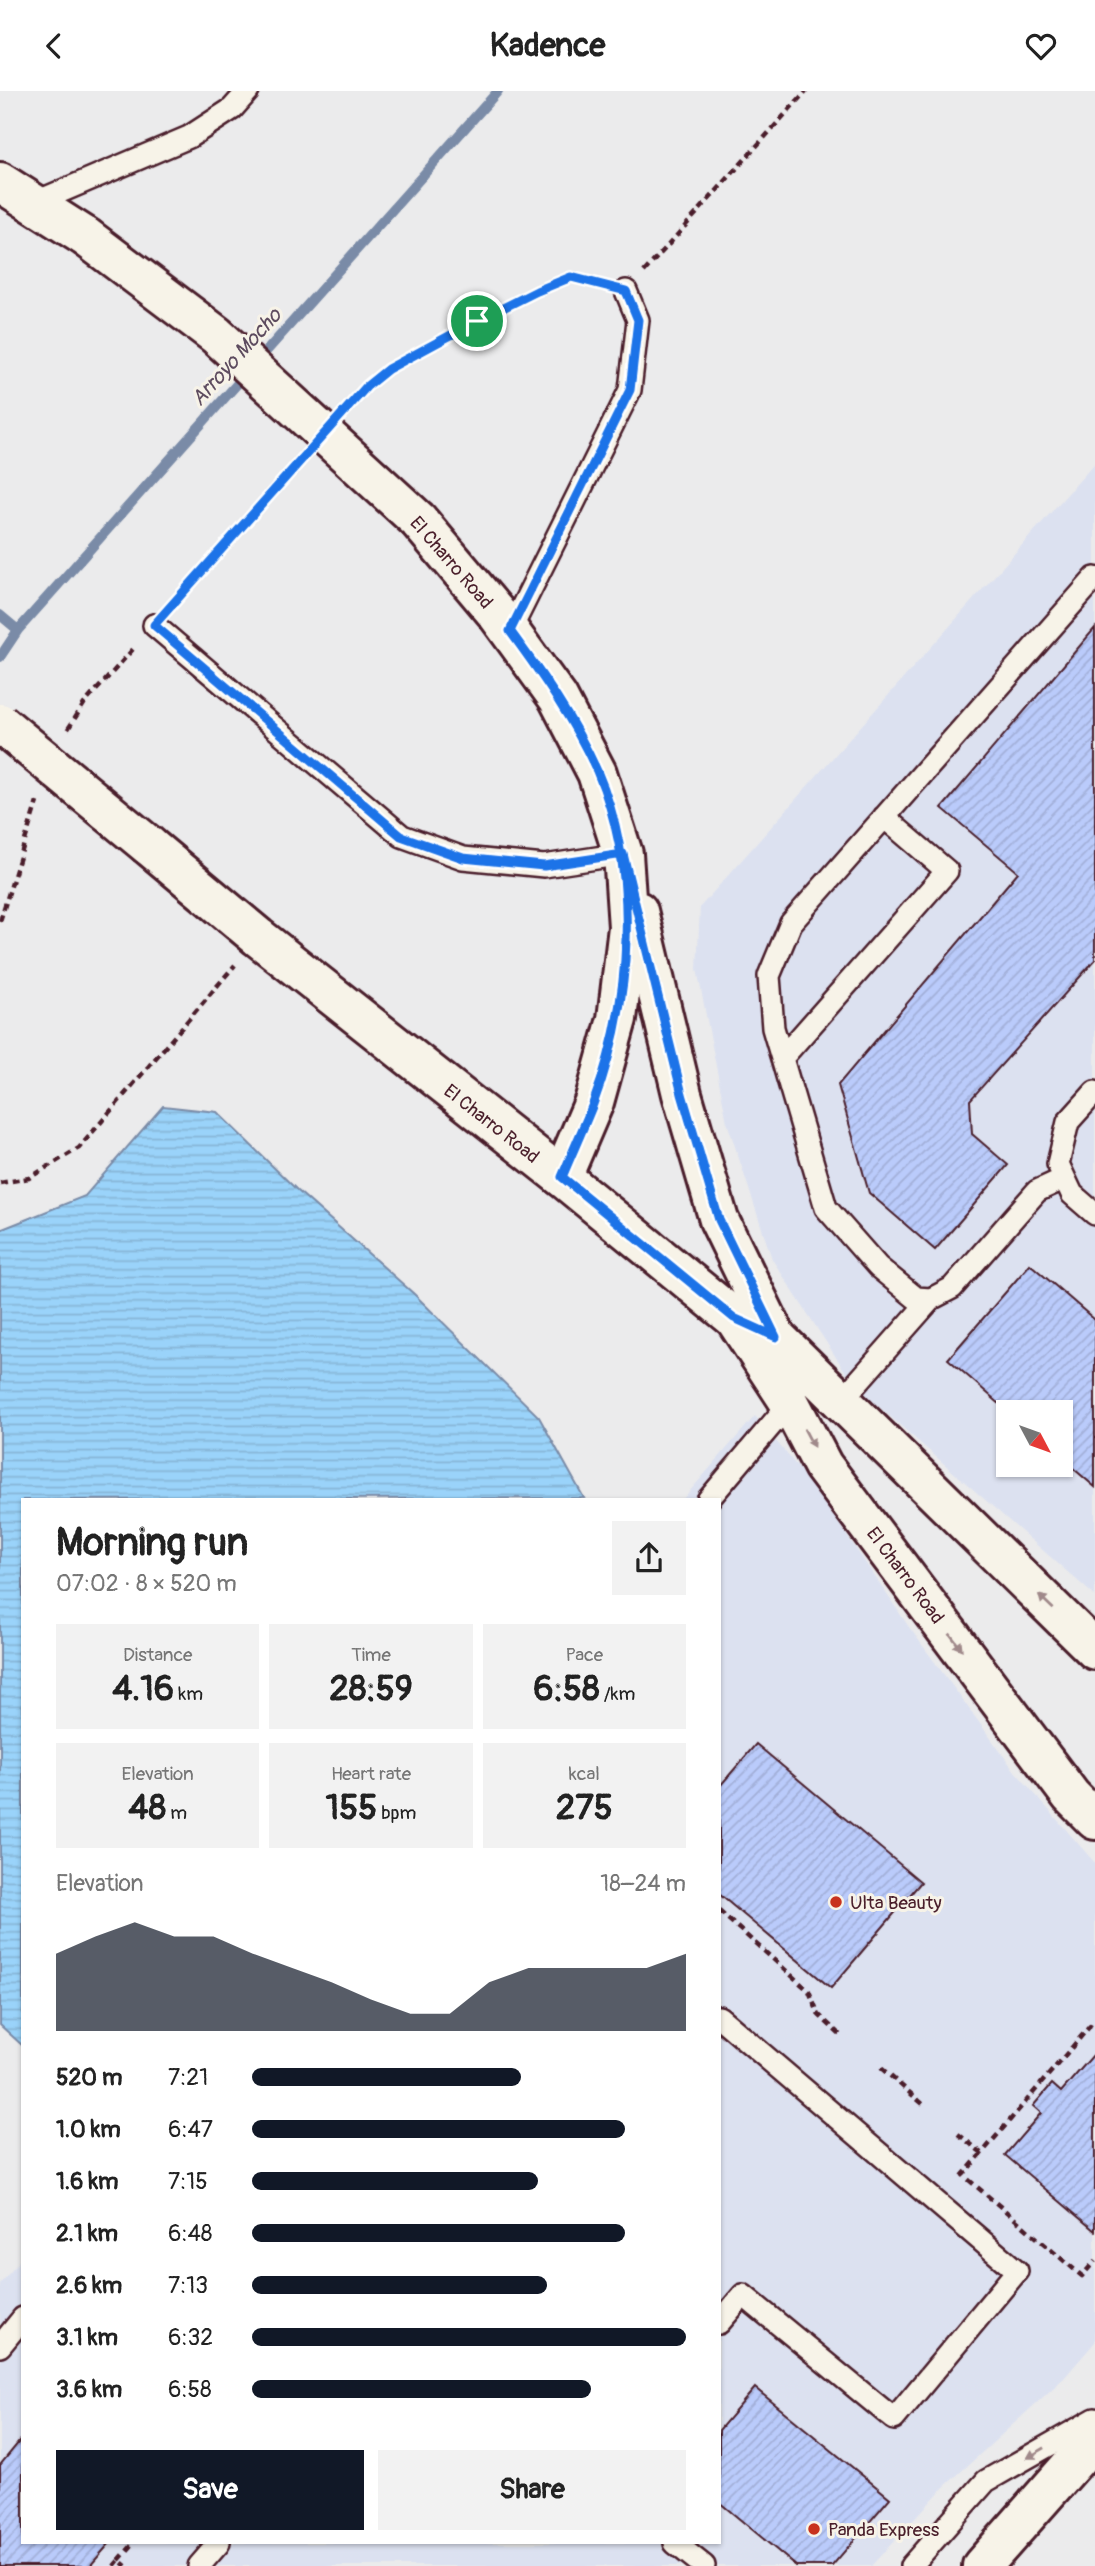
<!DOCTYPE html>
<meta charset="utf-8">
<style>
:root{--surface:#fff;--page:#f2f2f2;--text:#222;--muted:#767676;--accent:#111827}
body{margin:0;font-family:Pangolin,sans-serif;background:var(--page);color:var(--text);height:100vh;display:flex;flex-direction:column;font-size:26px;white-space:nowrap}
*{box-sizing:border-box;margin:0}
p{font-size:23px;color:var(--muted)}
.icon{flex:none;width:38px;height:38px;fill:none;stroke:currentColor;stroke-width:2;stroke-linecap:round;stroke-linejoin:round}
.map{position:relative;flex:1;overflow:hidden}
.details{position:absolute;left:21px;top:1407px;width:700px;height:1046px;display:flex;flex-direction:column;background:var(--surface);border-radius:0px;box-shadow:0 2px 5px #0004}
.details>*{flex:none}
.needle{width:46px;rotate:131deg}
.tools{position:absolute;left:996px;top:1309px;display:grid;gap:14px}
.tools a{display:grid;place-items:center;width:77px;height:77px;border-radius:0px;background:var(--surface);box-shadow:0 2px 5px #0004;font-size:35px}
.pin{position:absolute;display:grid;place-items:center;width:60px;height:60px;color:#fff;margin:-30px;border:4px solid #fff;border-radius:50%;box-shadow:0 2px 7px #0007}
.round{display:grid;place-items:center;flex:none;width:74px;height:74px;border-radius:0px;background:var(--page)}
.head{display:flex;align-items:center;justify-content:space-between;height:119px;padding:0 35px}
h1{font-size:38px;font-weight:700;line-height:52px}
.metrics{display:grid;grid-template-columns:repeat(3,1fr);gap:10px;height:119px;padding:7px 35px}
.metrics div{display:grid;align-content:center;border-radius:0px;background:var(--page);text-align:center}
.metrics b{font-size:35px;font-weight:700}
.metrics small{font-size:19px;font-weight:400}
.metrics p{font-size:19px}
.chart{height:196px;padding:14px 35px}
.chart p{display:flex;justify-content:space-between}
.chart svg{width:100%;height:126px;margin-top:7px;fill:var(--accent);opacity:.7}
.primary-button{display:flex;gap:14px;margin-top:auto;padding:14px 35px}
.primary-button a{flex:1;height:80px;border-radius:0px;background:var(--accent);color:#fff;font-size:28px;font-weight:700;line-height:80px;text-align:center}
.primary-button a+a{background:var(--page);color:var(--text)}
ul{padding:0 35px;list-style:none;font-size:23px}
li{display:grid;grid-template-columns:112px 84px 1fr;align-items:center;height:52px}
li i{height:18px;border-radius:9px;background:var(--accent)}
header{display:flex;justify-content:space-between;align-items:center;height:91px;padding:0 35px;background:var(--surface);font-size:32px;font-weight:700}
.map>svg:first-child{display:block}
</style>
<header><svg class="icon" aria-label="back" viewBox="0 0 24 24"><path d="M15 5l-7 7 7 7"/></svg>Kadence<svg class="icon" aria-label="heart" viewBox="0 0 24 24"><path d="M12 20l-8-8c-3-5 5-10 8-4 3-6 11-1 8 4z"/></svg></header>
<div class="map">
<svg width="1095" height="2475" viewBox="0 0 1095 2475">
<defs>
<pattern id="water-rules" width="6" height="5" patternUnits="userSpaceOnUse" patternTransform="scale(1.75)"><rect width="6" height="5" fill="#9ad3fa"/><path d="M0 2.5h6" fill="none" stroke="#86b5d6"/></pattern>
<pattern id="building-hatch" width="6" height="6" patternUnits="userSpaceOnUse" patternTransform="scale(1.75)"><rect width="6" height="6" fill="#bacbfb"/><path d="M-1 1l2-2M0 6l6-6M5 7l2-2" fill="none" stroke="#a1aed7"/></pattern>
</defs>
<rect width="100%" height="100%" fill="#ebebec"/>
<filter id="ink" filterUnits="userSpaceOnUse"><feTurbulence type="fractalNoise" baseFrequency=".0143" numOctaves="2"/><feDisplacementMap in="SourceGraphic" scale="14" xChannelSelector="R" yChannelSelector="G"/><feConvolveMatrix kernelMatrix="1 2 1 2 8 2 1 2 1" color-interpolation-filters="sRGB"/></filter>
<g filter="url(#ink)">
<path fill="#dce1f0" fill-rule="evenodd" d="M1095 372V1505L854 1294 772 1168 727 1031 697 878 700 816ZM1008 1321H1060V1374H1008Z
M755 1325 812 1393 909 1536 1014 1679 1095 1772V2251L1064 2287 943 2397 871 2475H0V2193L23 2166V2452H719V1409H682Z"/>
<path fill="url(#water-rules)" stroke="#7a8ba7" stroke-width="2" d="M163 1015 217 1021 298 1100 414 1203 539 1326 584 1407 23 1409V1955L0 1934V1139L85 1105Z"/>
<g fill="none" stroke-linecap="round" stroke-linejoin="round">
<path stroke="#7a8ba7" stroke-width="10" d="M0 524 18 539 498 0
M0 566 18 539"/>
</g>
<path fill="url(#building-hatch)" stroke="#4a1f2b" stroke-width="2" d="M1095 537V869L970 1009 972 1043 1008 1074 935 1159 869 1102 838 994 1018 781 942 717Z
M1030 1173 1095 1229V1396L1060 1366V1321H1009L948 1268Z
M756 1653 921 1791 831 1897 719 1803V1696Z
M1094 1963 1095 1964V2140L1005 2064 1041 2022 1033 2015 1052 1993 1061 2001Z
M755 2297 890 2407 832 2475H796L719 2411V2339Z
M23 2346V2452H110L90 2475H0V2374Z"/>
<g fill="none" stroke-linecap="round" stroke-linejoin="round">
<defs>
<path id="service" d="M34 112 189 46 232 18 248 0
M154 534 402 745 463 767 544 775 623 763
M510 540 630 299 638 229 626 200
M782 967 947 780 884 726
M1095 1001 1068 1031 1058 1073 1072 1103 1095 1123
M1063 1088 1037 1100 952 1197 931 1208 916 1207 878 1176 826 1117 773 937 769 885 791 832 1095 487
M841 1310 931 1208
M708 1409 790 1312
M719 1926 1017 2180 894 2328 743 2204 719 2232
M0 2255 23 2227
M675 2452 704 2475
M199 2475 219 2452
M911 2475 986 2390 1095 2328"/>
<path id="minor" d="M0 91 86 146
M418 429 497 523 558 607 597 682 623 763 628 836 617 928 594 1011 562 1086
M638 820 682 1003 719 1129 776 1246"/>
<path id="tertiary" d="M148 754 258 846 562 1086 734 1227 776 1246 1095 1559
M735 1228 790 1312 823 1375 1071 1705 1095 1729"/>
<path id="secondary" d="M982 2475 1095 2347"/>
</defs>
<use href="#service" stroke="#4a1f2b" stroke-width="26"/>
<use href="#minor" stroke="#4a1f2b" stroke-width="44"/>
<use href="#tertiary" stroke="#4a1f2b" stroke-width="44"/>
<use href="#secondary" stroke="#4a1f2b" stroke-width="44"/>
<path stroke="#4a1f2b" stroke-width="4.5" stroke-dasharray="7 5" stroke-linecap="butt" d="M644 181 806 0
M347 316 367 295 388 278 537 199 571 186 598 191
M173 512 299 369
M68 638 84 613 135 556
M0 830 37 711
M0 1092 29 1087 79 1057 235 874
M719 1820 809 1900 819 1924 841 1945
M881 1977 924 2014
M958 2043 982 2062 1090 1935 1095 1939
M982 2062 963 2084 1082 2185 1095 2170
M119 2469 134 2452
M114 2475 119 2469 126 2475"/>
<use href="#service" stroke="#f7f3e8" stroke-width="21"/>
<use href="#minor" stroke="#f7f3e8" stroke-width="38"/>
<use href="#tertiary" stroke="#f7f3e8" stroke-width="38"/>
<use href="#secondary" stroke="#f7f3e8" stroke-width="38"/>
<defs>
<path id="minor-bridge" d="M86 146 216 244 418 429"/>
<path id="tertiary-bridge" d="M0 632 148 754"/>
</defs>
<use href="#minor-bridge" stroke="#4a1f2b" stroke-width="44" stroke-linecap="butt"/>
<use href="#tertiary-bridge" stroke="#4a1f2b" stroke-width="44" stroke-linecap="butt"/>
<use href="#minor-bridge" stroke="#f7f3e8" stroke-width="38"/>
<use href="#tertiary-bridge" stroke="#f7f3e8" stroke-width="38"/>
</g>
<defs><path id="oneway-solid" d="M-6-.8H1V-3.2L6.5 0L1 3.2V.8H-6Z" transform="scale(1.75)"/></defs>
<g fill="#a0898a">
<use href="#oneway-solid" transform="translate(809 1347) rotate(62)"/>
<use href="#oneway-solid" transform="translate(1046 1511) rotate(-136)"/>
<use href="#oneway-solid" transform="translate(956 1551) rotate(53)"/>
<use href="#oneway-solid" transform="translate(1036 2362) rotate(150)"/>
</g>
</g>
<g fill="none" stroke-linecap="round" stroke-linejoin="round" filter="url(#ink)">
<defs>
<path id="route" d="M477 230 388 278 367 295 154 534 401 745 463 767 544 775 623 763 682 1003 719 1129 776 1246 734 1227 562 1086C572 1062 583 1038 593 1013 632 910 641 783 597 680 574 629 543 585 510 540L630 299 638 229 626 200 571 186 537 200 477 230"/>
</defs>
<use href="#route" stroke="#fff" stroke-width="14"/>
<use href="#route" stroke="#1a73e8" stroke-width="9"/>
</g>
<g fill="#c8321e" stroke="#f7f3e8" stroke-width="2.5">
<circle cx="836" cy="1811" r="7"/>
<circle cx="814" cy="2438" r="7"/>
</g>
<g text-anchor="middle" stroke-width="6" stroke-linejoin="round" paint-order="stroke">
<g font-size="19" fill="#4a1f2b" stroke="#f7f3e8">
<text transform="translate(452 471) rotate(49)" y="7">El Charro Road</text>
<text transform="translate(492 1032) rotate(38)" y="7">El Charro Road</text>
<text transform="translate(906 1484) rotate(53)" y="7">El Charro Road</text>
</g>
<g font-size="19" fill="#4a1f2b" stroke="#f7f3e8" text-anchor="start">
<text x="850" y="1818">Ulta Beauty</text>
<text x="828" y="2445">Panda Express</text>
</g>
<g font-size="21" font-style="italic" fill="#5e4c5f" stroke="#f7f3e8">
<text transform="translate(236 266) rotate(-48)" y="7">Arroyo Mocho</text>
</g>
</g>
</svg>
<div class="tools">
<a><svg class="needle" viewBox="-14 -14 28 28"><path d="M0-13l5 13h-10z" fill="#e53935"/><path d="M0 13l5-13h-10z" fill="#767676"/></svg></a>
</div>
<div class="pin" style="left:477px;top:230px;background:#1e9e55"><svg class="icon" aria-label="arrive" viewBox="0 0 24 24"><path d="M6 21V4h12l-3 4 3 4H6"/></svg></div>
<section class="details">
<div class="head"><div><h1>Morning run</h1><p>07:02 · 8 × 520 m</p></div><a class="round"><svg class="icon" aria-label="share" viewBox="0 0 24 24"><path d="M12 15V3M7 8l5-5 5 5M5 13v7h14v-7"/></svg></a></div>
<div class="metrics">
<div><p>Distance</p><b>4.16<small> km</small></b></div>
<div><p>Time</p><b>28:59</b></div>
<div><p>Pace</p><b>6:58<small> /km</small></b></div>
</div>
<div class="metrics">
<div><p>Elevation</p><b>48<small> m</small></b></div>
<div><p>Heart rate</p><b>155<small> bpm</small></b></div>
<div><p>kcal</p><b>275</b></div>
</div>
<div class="chart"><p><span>Elevation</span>18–24 m</p>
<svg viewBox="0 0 160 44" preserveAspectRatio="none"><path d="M0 44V17L10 11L20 6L30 11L40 11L50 17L60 22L70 27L80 33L90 38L100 38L110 27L120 22L130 22L140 22L150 22L160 17V44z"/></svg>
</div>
<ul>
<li><b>520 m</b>7:21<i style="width:62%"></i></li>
<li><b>1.0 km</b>6:47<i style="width:86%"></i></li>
<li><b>1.6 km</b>7:15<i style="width:66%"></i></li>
<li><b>2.1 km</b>6:48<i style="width:86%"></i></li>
<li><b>2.6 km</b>7:13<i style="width:68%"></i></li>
<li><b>3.1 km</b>6:32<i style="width:100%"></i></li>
<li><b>3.6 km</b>6:58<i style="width:78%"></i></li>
</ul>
<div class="primary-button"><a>Save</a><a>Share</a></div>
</section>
</div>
